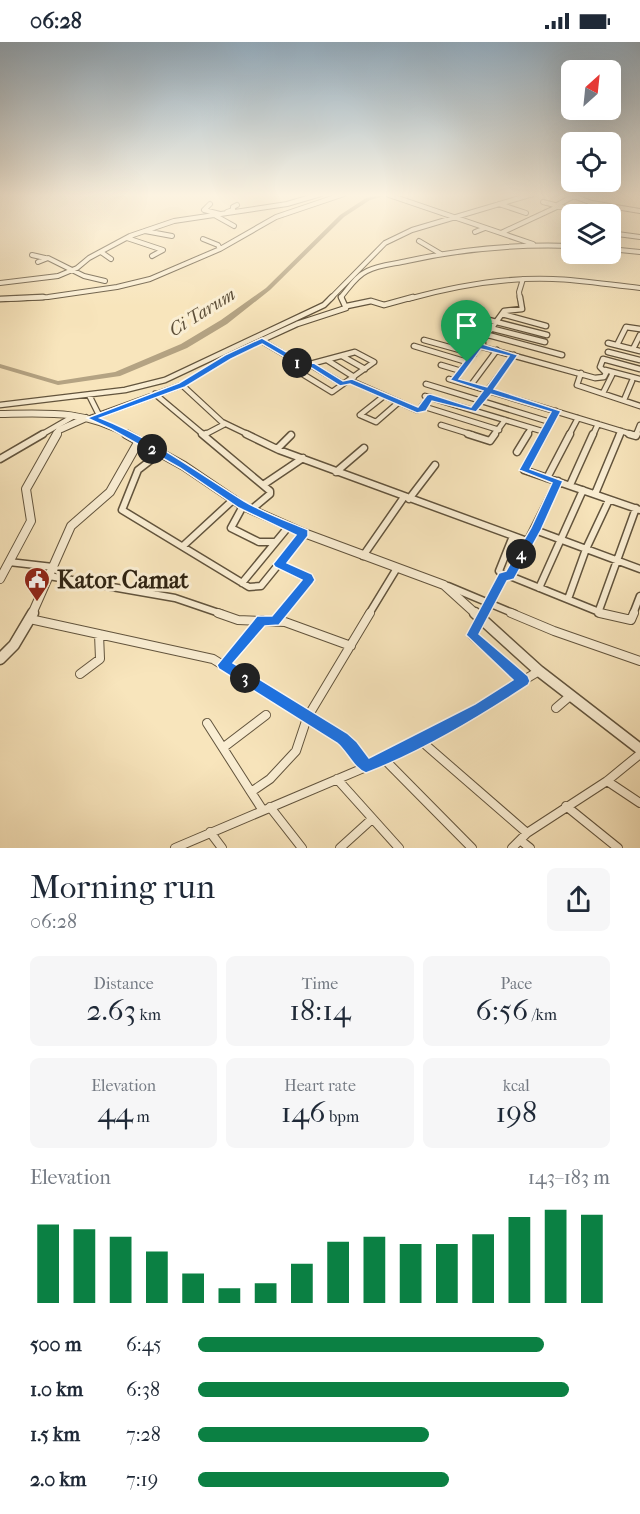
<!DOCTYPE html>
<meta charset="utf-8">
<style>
:root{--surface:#fff;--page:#f6f6f7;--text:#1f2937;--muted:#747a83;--accent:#0b8043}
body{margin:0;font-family:"IM FELL French Canon",serif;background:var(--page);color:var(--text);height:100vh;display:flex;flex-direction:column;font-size:22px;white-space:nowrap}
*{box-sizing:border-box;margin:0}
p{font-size:20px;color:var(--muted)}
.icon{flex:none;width:33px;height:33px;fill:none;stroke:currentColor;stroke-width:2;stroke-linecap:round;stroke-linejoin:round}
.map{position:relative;height:806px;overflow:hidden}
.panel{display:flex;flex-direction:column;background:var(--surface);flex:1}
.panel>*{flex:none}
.needle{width:39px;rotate:27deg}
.fabs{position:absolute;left:561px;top:18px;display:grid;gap:12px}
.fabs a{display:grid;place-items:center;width:60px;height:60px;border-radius:9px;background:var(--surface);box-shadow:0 6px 24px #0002;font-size:30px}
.pin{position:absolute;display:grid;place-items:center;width:51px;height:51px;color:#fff;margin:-62px -26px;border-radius:50% 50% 50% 0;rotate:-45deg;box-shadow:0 0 6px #0007}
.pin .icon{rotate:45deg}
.km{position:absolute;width:30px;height:30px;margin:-15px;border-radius:50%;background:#222;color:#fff;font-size:16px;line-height:30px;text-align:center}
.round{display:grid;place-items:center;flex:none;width:63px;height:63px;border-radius:9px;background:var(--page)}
.overview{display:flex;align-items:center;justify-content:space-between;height:102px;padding:0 30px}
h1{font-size:33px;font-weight:600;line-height:45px}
.figures{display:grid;grid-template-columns:repeat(3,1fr);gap:9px;height:102px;padding:6px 30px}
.figures div{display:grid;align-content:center;border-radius:9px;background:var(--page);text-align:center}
.figures b{font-size:30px;font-weight:600}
.figures small{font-size:16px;font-weight:400}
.figures p{font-size:16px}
.chart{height:168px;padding:12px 30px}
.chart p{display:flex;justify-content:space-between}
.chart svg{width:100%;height:108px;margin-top:6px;stroke:var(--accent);stroke-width:6}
ul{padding:0 30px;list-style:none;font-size:20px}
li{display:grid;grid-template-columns:96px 72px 1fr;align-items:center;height:45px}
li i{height:15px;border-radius:8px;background:var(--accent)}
.status{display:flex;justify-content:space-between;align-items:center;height:42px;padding:0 30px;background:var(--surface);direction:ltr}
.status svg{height:16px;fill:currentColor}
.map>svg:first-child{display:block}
</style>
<div class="status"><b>06:28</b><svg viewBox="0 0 49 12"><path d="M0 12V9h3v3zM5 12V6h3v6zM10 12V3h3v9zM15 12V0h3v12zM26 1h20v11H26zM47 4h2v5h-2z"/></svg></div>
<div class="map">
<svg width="640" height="806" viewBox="0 0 640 806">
<rect width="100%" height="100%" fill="#f8e5bc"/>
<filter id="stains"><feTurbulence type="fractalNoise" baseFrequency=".00333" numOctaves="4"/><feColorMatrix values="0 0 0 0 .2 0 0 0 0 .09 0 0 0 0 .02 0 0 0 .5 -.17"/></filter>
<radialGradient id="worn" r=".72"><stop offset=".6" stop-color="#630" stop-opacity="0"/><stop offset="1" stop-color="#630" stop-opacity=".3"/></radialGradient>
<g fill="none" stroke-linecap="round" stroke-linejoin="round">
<path fill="#b4a383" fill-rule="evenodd" d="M384 152H392L370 158 344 175 270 248 227 282 187 306 120 334 58 343 0 326V322L58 339 115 330 181 302 221 278 266 246 340 173 366 156Z"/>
<defs>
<path id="minor-far3" d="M568 152 592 161 640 169
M389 153 533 202
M543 160 582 170
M210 162 204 168 220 172
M499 162 526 171
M557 163 574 154
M227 170 233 168V165L237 163
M590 172 582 170 592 161
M216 174 234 184
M145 189 172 194
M475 190 485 186
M501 191 559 164
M610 191 640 195
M127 196 163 208 152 214
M203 197 218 203 220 207
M419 199 441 212
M610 207 640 210
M101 210 111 217
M32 213 45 216
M38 220 48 216 84 234 105 239
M0 241 58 234 77 226 89 216 130 194 174 179 287 162 321 152
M7 257 48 255 117 245 150 237 220 207 276 175 344 152
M330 257 385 201 412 188 533 152
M342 257 341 255C349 246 356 234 367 229 378 223 394 222 407 219 461 207 516 202 572 204
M408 257C455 244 504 235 553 237 582 238 611 243 640 246
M520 257 519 250 523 237"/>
<path id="minor-far2" d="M0 257 43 255
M347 264 371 259 384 263 413 255
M502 272 546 284
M481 276 547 293
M470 281 545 300
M451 283 562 313
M447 291 483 301
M424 298 474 312
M262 299 294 318 299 325
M608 301 640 309
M617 303 626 285 640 287
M414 304 467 320
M479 304 595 336 604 335 606 331 600 325 603 317 640 327
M633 307 640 293
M355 310 374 320 332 350 296 328 299 325Z
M608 310 640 318
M342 314 365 327
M327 318 354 335
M311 323 343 342
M441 323 461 329
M605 328 640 337
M581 331 577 343 640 364
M449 337 634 393
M349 338 417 368 424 365
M454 338 504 269 522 267 520 255
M426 342 550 380
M182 343 222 380 249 393
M471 343 497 308
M603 351 612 333
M155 352 204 393
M89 353 99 373
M384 354 360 373 376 380 399 360
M425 354 545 390
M430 355 422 364 499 388
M624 358 632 339
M0 363 125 348 165 338 324 263 332 255
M473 368 514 313
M91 376 182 343 238 309 297 282 346 266 341 255
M441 383 473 393
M41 393 74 374
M204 393 225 382
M494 393 505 378
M527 393 531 386
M543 393 556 369
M569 393 578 376
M593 393 598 382
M619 393 621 389
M636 393 640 383"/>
<path id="minor-far1" d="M202 392 270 449V452L252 467
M246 392 279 408 527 499
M468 392 490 399 495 392
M544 392 524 428 640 468
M629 392 636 394 637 392
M204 393 206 392
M277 407 291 393
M517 410 528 392
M160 411 138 428 122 468 249 545 261 544 304 491
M0 417 43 392
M336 430 364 406
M547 436 570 392
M263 443 303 416
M570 443 593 392
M595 452 620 392
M409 457 435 423
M243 464 231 486 259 500H275
M535 488 640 527
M183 504 234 457
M363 514 404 455
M9 520 53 525
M279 522 309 537 280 572
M49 534 175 556 222 572
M504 534 499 529 513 494
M510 534 604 572
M242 541 289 484
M448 544 515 572
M539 546 583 448
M568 557 586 507 609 458
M598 571 636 466
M369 572 397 526
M483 572 504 534H510L558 439
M633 572 640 554"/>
<path id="minor" d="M218 571 238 578 285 580 351 604
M484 571 472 593 523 639
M511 571 554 589 640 619
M600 571 631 578 634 571
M30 577 213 617 342 696 366 724
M275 579 282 571
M224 623 262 578
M80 632 100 617 99 592
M556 666 570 654
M207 681 251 750
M420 698 527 791
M224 705 266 673
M384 717 472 806
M337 737 399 806
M607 739 640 761
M566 764 618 806
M270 765 302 806
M262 767 251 750 270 737 296 709 307 676 370 571
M210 790 222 806
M520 798 530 806
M175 806 385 717 444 686 539 629
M340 806 372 777
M512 806 527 791 607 739 640 712"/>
<path id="tertiary-far2" d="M0 372C50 371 83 368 129 393
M56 393 59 388 86 376"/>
<path id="tertiary-far1" d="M126 392 184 424 243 464 304 491 444 543 476 572
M0 537 31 479 26 447 57 392
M32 572 71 484 110 450 139 399"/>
<path id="tertiary" d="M475 571 539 629 640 707
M0 617 14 603 33 571"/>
</defs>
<use href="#minor-far3" stroke="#62543d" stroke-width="6"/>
<use href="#minor-far2" stroke="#62543d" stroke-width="7"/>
<use href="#minor-far1" stroke="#62543d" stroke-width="9"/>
<use href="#minor" stroke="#62543d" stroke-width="10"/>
<use href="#tertiary-far2" stroke="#62543d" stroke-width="8"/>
<use href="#tertiary-far1" stroke="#62543d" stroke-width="10"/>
<use href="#tertiary" stroke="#62543d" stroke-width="13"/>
<use href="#minor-far3" stroke="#faeed3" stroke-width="4"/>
<use href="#minor-far2" stroke="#faeed3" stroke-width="4.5"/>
<use href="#minor-far1" stroke="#faeed3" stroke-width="6"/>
<use href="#minor" stroke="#faeed3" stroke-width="8"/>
<use href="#tertiary-far2" stroke="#faeed3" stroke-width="6"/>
<use href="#tertiary-far1" stroke="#faeed3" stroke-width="8"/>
<use href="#tertiary" stroke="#faeed3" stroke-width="10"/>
</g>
<linearGradient id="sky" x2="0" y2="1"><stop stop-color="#93adc0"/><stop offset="0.58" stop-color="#fcf3e1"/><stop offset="1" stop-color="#fcf3e1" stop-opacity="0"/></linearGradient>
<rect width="640" height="264" fill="url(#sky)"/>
<path fill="#1a73e8" stroke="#fff" stroke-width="1.5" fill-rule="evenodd" d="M262 296 297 316 301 322 314 321 343 339 352 337 418 365 427 353 430 352 471 365 483 349 450 338 479 301 518 313 494 347 561 369 530 427 563 439 541 488 514 537 507 539 479 592 528 634 530 639 528 643C477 676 423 709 366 731 354 727 347 709 337 701L219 627 217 623 257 574H272L302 538 275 525 273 522 296 493 239 466 180 426 111 387 87 376 179 341 225 313ZM262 302 291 319 296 327 310 325 340 344 350 342 417 371 426 369 432 359 476 370 491 352 551 370 519 428 552 441 531 486 506 529 499 531 466 593 513 638 475 662 369 716 357 700 347 691 233 621 265 584 279 583 313 541 315 538 312 532 287 521 308 494V488C287 479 264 471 244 459 197 430 152 396 100 376L185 345 231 317ZM481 307 509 314 487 345 459 337Z"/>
<defs>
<symbol id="civic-pin" viewBox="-11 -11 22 30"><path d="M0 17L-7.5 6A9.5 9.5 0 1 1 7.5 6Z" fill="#8f2418" stroke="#faeed3"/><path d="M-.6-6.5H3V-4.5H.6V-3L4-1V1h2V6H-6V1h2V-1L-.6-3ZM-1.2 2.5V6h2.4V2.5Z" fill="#fff"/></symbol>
</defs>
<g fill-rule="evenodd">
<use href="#civic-pin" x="22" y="523" width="30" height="40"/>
</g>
<g text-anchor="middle" stroke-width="6" stroke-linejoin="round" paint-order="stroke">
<g font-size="18" font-style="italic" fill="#5e503a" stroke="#faeed3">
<text transform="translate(202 270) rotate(-32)" y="6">Ci Tarum</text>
</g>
<g font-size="24" font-weight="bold" fill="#302413" stroke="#faeed3" text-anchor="start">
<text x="57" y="546">Kator Camat</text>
</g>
</g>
<rect width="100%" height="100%" filter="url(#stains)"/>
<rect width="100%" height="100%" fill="url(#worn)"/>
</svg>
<div class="fabs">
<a><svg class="needle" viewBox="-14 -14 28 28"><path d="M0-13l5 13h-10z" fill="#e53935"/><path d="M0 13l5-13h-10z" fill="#747a83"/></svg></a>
<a><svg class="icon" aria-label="locate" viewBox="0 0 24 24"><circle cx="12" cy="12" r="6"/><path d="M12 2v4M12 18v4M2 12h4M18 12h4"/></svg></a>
<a><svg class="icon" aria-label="layers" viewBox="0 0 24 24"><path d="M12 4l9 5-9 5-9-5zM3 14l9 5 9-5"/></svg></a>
</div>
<div class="pin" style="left:467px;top:320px;background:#1e9e55"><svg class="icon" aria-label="arrive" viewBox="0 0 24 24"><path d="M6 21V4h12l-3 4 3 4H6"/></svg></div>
<b class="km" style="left:297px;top:321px">1</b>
<b class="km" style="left:152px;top:407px">2</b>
<b class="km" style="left:245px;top:636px">3</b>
<b class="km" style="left:521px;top:512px">4</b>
</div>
<section class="panel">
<div class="overview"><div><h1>Morning run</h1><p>06:28</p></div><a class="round"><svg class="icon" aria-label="share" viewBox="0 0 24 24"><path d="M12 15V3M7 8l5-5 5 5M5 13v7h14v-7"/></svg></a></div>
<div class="figures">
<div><p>Distance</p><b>2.63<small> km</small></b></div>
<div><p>Time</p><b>18:14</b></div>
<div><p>Pace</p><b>6:56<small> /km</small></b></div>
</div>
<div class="figures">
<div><p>Elevation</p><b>44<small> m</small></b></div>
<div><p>Heart rate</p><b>146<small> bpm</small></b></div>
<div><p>kcal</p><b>198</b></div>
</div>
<div class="chart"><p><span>Elevation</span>143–183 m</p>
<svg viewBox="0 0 160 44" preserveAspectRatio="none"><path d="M5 44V12M15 44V14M25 44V17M35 44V23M45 44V32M55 44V38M65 44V36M75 44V28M85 44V19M95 44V17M105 44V20M115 44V20M125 44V16M135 44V9M145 44V6M155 44V8"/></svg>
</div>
<ul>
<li><b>500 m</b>6:45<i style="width:84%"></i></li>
<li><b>1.0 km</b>6:38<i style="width:90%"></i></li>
<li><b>1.5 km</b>7:28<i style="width:56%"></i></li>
<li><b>2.0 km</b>7:19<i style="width:61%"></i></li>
</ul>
</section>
